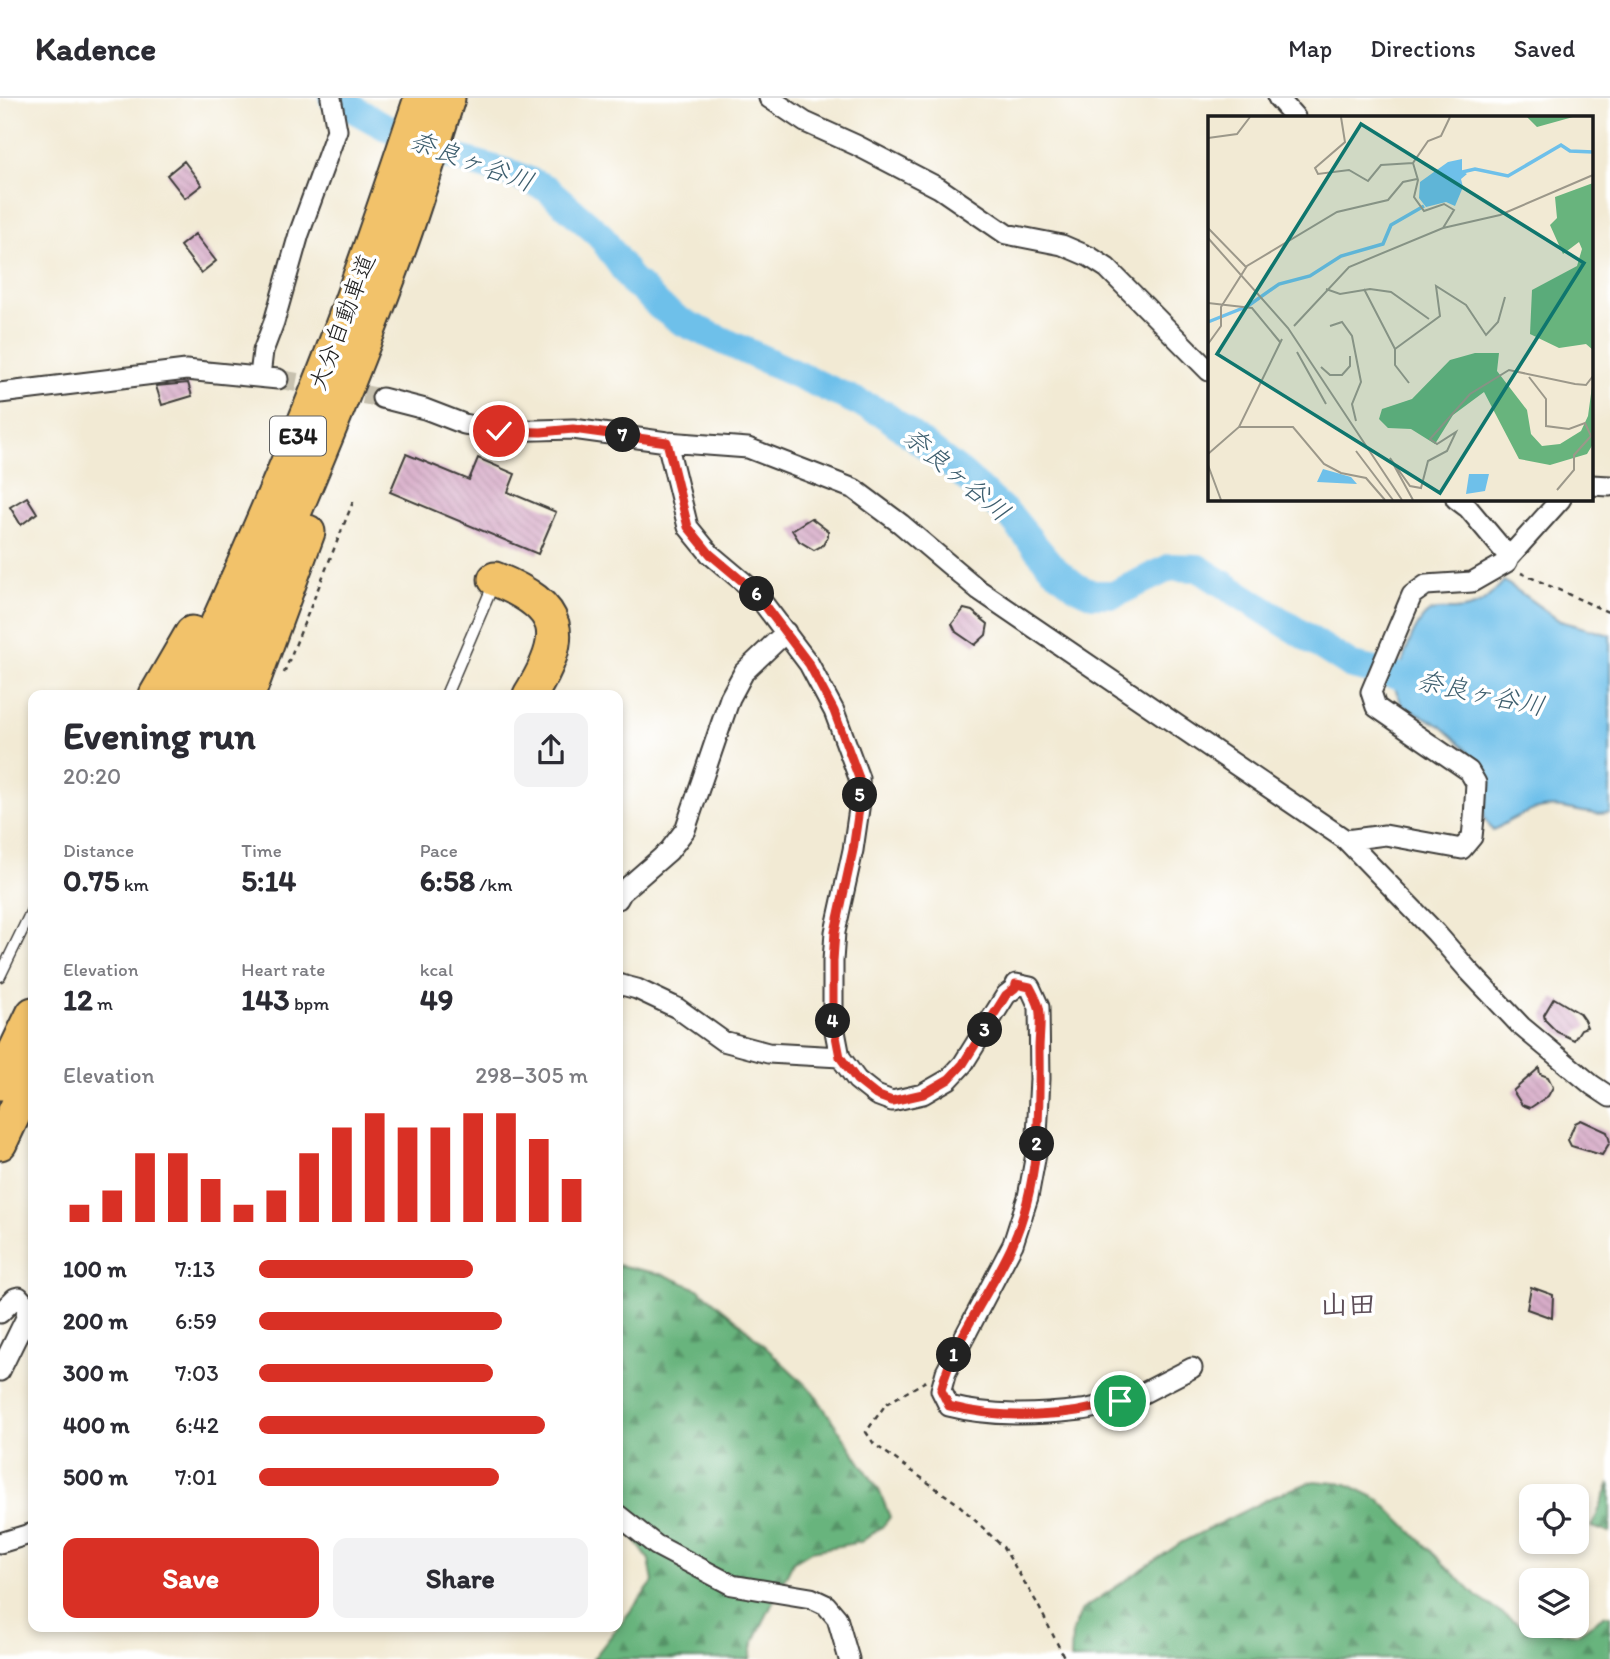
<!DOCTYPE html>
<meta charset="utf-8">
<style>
:root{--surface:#fff;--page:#f2f2f3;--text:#2b2b33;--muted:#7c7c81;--line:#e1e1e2;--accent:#d93025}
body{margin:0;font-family:Itim,"Klee One",sans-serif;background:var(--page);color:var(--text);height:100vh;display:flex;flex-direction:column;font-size:26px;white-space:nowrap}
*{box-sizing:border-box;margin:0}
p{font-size:23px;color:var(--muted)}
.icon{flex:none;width:38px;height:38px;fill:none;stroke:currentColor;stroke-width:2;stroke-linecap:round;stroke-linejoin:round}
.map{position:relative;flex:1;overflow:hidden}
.side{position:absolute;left:28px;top:592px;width:595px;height:942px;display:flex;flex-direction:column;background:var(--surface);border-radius:14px;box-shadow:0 4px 10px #0003}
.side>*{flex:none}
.controls{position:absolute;left:1519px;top:1386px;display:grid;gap:14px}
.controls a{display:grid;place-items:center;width:70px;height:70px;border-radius:14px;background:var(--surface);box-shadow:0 4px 10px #0003;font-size:35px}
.pin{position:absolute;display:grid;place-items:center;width:60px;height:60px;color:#fff;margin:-30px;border:4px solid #fff;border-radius:50%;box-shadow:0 2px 7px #0007}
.km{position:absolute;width:35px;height:35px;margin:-18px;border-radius:50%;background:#222;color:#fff;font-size:19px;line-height:35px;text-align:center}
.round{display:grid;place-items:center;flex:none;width:74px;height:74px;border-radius:14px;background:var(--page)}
.headline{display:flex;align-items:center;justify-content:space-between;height:119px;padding:0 35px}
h1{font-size:38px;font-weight:700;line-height:52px}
.stats{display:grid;grid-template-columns:repeat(3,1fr);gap:10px;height:119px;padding:7px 35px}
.stats div{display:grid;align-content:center}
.stats b{font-size:30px;font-weight:700}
.stats small{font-size:19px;font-weight:400}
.stats p{font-size:19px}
.chart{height:196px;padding:14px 35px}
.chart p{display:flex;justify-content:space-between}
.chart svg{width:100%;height:126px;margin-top:7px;stroke:var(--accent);stroke-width:6}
.cta{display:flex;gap:14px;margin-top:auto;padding:14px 35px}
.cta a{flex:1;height:80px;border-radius:14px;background:var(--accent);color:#fff;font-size:28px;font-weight:700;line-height:80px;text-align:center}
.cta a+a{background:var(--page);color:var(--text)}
ul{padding:0 35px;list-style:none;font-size:23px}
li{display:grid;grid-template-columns:112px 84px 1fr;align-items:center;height:52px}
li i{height:18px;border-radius:9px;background:var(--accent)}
header{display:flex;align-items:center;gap:42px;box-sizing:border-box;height:98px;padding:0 35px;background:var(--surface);border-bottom:2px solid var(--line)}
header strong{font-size:33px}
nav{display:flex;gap:38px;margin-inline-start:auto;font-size:24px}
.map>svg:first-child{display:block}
</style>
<header>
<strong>Kadence</strong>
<nav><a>Map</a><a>Directions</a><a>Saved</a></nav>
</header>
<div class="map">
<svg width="1610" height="1561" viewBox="0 0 1610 1561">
<defs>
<pattern id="forest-firs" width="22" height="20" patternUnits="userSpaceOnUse" patternTransform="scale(1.75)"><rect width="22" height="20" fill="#68b47d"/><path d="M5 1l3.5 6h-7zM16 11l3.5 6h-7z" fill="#559266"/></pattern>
<pattern id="building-back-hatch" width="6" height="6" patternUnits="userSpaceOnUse" patternTransform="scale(1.75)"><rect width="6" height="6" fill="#d7acc8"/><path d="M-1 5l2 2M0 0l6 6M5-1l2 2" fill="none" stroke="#b893ab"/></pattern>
</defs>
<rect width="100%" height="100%" fill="#fff"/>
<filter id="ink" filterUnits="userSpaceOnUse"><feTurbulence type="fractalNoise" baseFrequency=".0143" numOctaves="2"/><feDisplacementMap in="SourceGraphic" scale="14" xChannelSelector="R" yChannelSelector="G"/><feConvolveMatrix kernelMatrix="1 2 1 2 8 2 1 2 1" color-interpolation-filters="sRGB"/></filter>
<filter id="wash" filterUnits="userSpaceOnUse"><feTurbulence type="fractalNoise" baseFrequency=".00686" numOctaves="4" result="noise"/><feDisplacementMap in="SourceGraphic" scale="28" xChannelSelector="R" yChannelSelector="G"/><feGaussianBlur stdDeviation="1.57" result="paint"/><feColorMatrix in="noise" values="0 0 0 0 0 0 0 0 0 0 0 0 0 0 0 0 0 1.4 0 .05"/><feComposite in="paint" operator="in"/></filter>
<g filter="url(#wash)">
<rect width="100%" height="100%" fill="#f2ead4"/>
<path fill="url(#forest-firs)" stroke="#42684c" stroke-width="2" d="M618 1167 665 1177 700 1192 740 1225 813 1294 879 1392 890 1419 883 1428 861 1444 811 1453 793 1464 753 1545 750 1561H593L653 1484 649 1462 632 1438 618 1435Z
M1314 1383 1347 1386 1380 1402 1476 1498 1522 1528 1577 1536 1605 1517H1610V1561H1071L1072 1535 1082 1512 1182 1444 1276 1397Z
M1610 1385V1435L1592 1429Z"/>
<path fill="#6ec0ea" stroke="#456e83" stroke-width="2" d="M1504 483 1560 523 1610 537V715C1592 718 1578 712 1561 710 1537 706 1512 720 1493 733L1484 720 1486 675 1462 647 1441 628 1402 607 1395 590C1400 572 1413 520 1432 513 1438 511 1448 512 1454 512 1481 510 1486 502 1504 483Z"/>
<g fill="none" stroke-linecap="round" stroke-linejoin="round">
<path stroke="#6ec0ea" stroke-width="28" d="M333 0 428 52 516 77 546 90 600 137 634 186 638 187 660 209 682 224 884 316 961 375 1011 419 1053 470 1077 489 1093 496H1115L1171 469 1198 470 1352 568 1436 586"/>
</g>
<g id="blocks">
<path fill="url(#building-back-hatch)" d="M184 63 202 87 185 100 167 77Z
M195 136 216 163 201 175 180 148Z
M188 285 192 298 162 307 156 288Z
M406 356 469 382 478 360 515 376 508 394 556 414 538 456 390 394Z
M27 399 37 415 21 427 10 409Z
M811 420 828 433V438L823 447 814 452 799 443 792 432Z
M964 511 972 513 988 526 986 537 975 547 956 534 952 526Z
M1554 900 1579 915 1584 922 1587 929 1581 931 1574 942 1557 934 1545 922 1544 917Z
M1539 970 1540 976 1548 979 1553 989 1548 998 1530 1010 1522 1007 1513 993Z
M1581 1022 1607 1034 1610 1044 1602 1057 1571 1048 1568 1042 1575 1025Z
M1531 1189 1553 1197 1552 1220 1527 1211Z"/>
</g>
</g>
<g filter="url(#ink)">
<use href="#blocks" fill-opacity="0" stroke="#3c3b38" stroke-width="2"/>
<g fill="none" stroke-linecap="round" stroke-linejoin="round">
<path stroke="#c7c1af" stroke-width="19" stroke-dasharray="19 10" stroke-linecap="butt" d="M278 281 382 300"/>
<defs>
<path id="lane" d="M446 597 494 485
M0 878 33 810"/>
<path id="street" d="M769 0 805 24 856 47 939 90 1006 136 1062 147 1090 159 1107 170 1209 273
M1278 0 1295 19
M260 278 263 253 274 224 299 136 337 32 331 0
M0 295 186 272 278 281
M382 300 425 311 464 326 499 333 573 331 667 344 748 350 854 391 901 426 979 492 1346 742 1436 835 1468 872 1521 928 1592 987 1610 999
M667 344 688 429 710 456 754 493 809 566 834 613 859 680 860 704 853 752 835 834 833 863V923L840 959 857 982 876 997 892 1003 923 996 949 981 963 966 1006 897 1015 890 1016 886 1030 889 1039 909 1040 981 1036 1056 1028 1099 1013 1146 946 1274 941 1292 949 1308C992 1319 1037 1317 1081 1312 1094 1311 1113 1303 1124 1305L1192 1270
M1591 387 1610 388
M1456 401 1468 410 1509 459
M1346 742 1385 737 1462 751 1472 739 1474 720 1476 685 1469 673 1376 609 1371 594 1412 497 1426 487 1472 484 1507 464 1509 459 1561 401
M618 801 622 794 669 753 685 732 730 600 744 574 786 534
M618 886 637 891 677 910 723 943 768 955 840 959
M0 1215 15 1200 19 1199 27 1208 26 1220 0 1273
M618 1417 656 1447 732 1487 811 1500 826 1507 837 1520 849 1561
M0 1445 33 1435"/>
<path id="highway" d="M495 481C563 509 568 536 530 597
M156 597 192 535
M185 597C236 486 286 374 330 260 363 174 392 87 421 0
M214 597C280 450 344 303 399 151 417 102 432 50 448 0
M248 597 308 434
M0 985 33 916
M0 1045 33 975"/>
</defs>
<use href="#lane" stroke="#3c3b38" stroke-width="13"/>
<use href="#street" stroke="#3c3b38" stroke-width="23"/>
<use href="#highway" stroke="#3c3b38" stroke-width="37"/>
<path stroke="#3c3b38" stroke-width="2.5" stroke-dasharray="5 5" stroke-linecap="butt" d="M1521 475 1610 515
M284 575 355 399
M926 1283 886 1306 866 1334 874 1346 958 1406 1003 1449 1037 1505 1065 1561"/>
<use href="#lane" stroke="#fff" stroke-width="10"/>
<use href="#street" stroke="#fff" stroke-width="19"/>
<use href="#highway" stroke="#f2c26a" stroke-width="33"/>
</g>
</g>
<g fill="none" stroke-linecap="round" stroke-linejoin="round" filter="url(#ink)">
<defs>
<path id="route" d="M499 333 541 334 573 331 667 344 688 429 710 456 754 493 809 566 834 613 859 680 860 704 853 752 835 834 833 863V923L840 959 857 982 876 997 892 1003 923 996 949 981 963 966 1006 897 1015 890 1016 886 1030 889C1033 895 1037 902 1039 909 1042 921 1039 938 1039 951 1040 1017 1039 1089 1011 1150 989 1197 954 1241 941 1292L949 1308C1003 1322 1067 1320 1120 1303"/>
</defs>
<use href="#route" stroke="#fff" stroke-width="14"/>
<use href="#route" stroke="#d93025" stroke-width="9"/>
</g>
<g text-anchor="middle" stroke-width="7" stroke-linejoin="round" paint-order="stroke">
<rect fill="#fff" stroke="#606060" stroke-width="2" x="270" y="318.5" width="56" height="39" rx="5"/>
<g font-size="23" font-weight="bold" fill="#1c1c1c">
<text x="298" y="346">E34</text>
</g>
<g font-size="24" fill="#1c1c1c" stroke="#fff">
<text transform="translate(342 224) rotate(-69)" y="8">大分自動車道</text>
</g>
<g font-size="26" font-style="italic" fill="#3d5e6e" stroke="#fff">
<text transform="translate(472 63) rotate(20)" y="9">奈良ヶ谷川</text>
<text transform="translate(957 376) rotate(40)" y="9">奈良ヶ谷川</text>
<text transform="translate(1481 595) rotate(12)" y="9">奈良ヶ谷川</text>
</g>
<g font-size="28" font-weight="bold" fill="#5d4e58" stroke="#fff">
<text x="1348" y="1216">山田</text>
</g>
</g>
<g transform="translate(1208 18)">
<rect width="385" height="385" fill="#f2ead4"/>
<path d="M319 1H365L329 11ZM385 67V234L378 228 351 232 322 218 324 174 369 150 374 133 371 126 355 138 342 109 349 102 347 81ZM267 237H291L289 255 319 294 323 318 334 330 352 328 373 315 380 300 385 263V328L379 338 342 349 311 343 276 276 245 299 227 328 203 313 180 312 171 303 174 293 204 283 242 244Z" fill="#68b47d"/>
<path d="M254 43V55L259 58 253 63 255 71 247 90 238 86 218 91 211 82 212 66 240 46ZM115 353 143 361 149 368 109 366ZM261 358H281L277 375 258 378Z" fill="#6ec0ea"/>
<path fill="none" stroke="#6ec0ea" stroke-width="3.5" d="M250 57 267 53 300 60 353 29 362 35 385 36M0 206 40 190 71 168 102 160 133 140 175 128 183 109 216 90"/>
<path fill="none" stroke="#9c988a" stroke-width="2" d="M133 1 137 26 107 52 110 58 141 54 160 65 173 49 205 47M0 22 29 18 42 1M0 112 38 151M235 112 246 94 236 88 216 95 206 81 210 64 205 47 220 25 233 20 242 1M0 122 80 212 194 384M118 173 132 178 162 173 183 176 221 203M156 173 187 233V249L201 267M0 187 44 192 72 226M86 210 141 151 235 112 292 99 385 59M122 210 134 206 144 220 153 266 144 288 148 305M0 228 13 210V191L39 150 129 96 180 84 195 66 209 63M187 233 232 200 228 170 258 189 278 219 290 206 297 181M89 236 118 288M113 251 122 259H134L142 250V240M321 261 338 283V310L361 313 377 307 383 320 366 339V354L349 374M31 311H85L116 348 133 357 158 362 177 384M148 335 185 384M0 338 31 311 74 223M0 349 13 384M205 384 182 342 202 370 213 372 220 345 239 335 248 316 229 328 222 323 262 278 301 254 367 268 378 269 385 260"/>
<path fill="#0f766e" fill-opacity="0.15" stroke="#0f766e" stroke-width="3.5" d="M153 8 376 147 232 377 9 238Z"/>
<rect width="385" height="385" fill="none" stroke="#1c1c1c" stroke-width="3.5"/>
</g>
</svg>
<div class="controls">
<a><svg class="icon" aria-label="locate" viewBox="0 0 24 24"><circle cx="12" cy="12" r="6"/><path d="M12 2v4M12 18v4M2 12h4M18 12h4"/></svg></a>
<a><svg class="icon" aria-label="layers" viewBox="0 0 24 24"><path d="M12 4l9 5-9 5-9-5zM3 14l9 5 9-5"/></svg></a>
</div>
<div class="pin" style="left:1120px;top:1303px;background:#1e9e55"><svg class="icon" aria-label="arrive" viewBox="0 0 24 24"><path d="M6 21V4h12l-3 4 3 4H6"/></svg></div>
<div class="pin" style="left:499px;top:333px;background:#d93025"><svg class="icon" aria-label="check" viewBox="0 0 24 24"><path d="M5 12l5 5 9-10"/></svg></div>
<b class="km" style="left:954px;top:1257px">1</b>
<b class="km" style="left:1037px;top:1046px">2</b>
<b class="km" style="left:985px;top:932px">3</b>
<b class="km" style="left:833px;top:923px">4</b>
<b class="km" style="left:860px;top:697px">5</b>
<b class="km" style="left:757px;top:496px">6</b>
<b class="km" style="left:623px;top:337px">7</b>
<section class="side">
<div class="headline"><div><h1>Evening run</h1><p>20:20</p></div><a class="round"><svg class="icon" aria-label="share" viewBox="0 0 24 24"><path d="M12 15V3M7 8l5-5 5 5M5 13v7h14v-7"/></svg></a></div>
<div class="stats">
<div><p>Distance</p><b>0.75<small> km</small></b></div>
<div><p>Time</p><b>5:14</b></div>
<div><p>Pace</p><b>6:58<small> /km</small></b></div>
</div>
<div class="stats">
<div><p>Elevation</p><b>12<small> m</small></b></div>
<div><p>Heart rate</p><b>143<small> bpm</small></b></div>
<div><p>kcal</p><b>49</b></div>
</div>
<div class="chart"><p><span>Elevation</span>298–305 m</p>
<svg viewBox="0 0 160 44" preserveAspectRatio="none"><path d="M5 44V38M15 44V33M25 44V20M35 44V20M45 44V29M55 44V38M65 44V33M75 44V20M85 44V11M95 44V6M105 44V11M115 44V11M125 44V6M135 44V6M145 44V15M155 44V29"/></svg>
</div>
<ul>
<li><b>100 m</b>7:13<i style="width:65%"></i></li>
<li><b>200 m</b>6:59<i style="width:74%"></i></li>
<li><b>300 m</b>7:03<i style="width:71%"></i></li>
<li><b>400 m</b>6:42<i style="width:87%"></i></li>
<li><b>500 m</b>7:01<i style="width:73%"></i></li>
</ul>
<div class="cta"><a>Save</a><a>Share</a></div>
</section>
</div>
